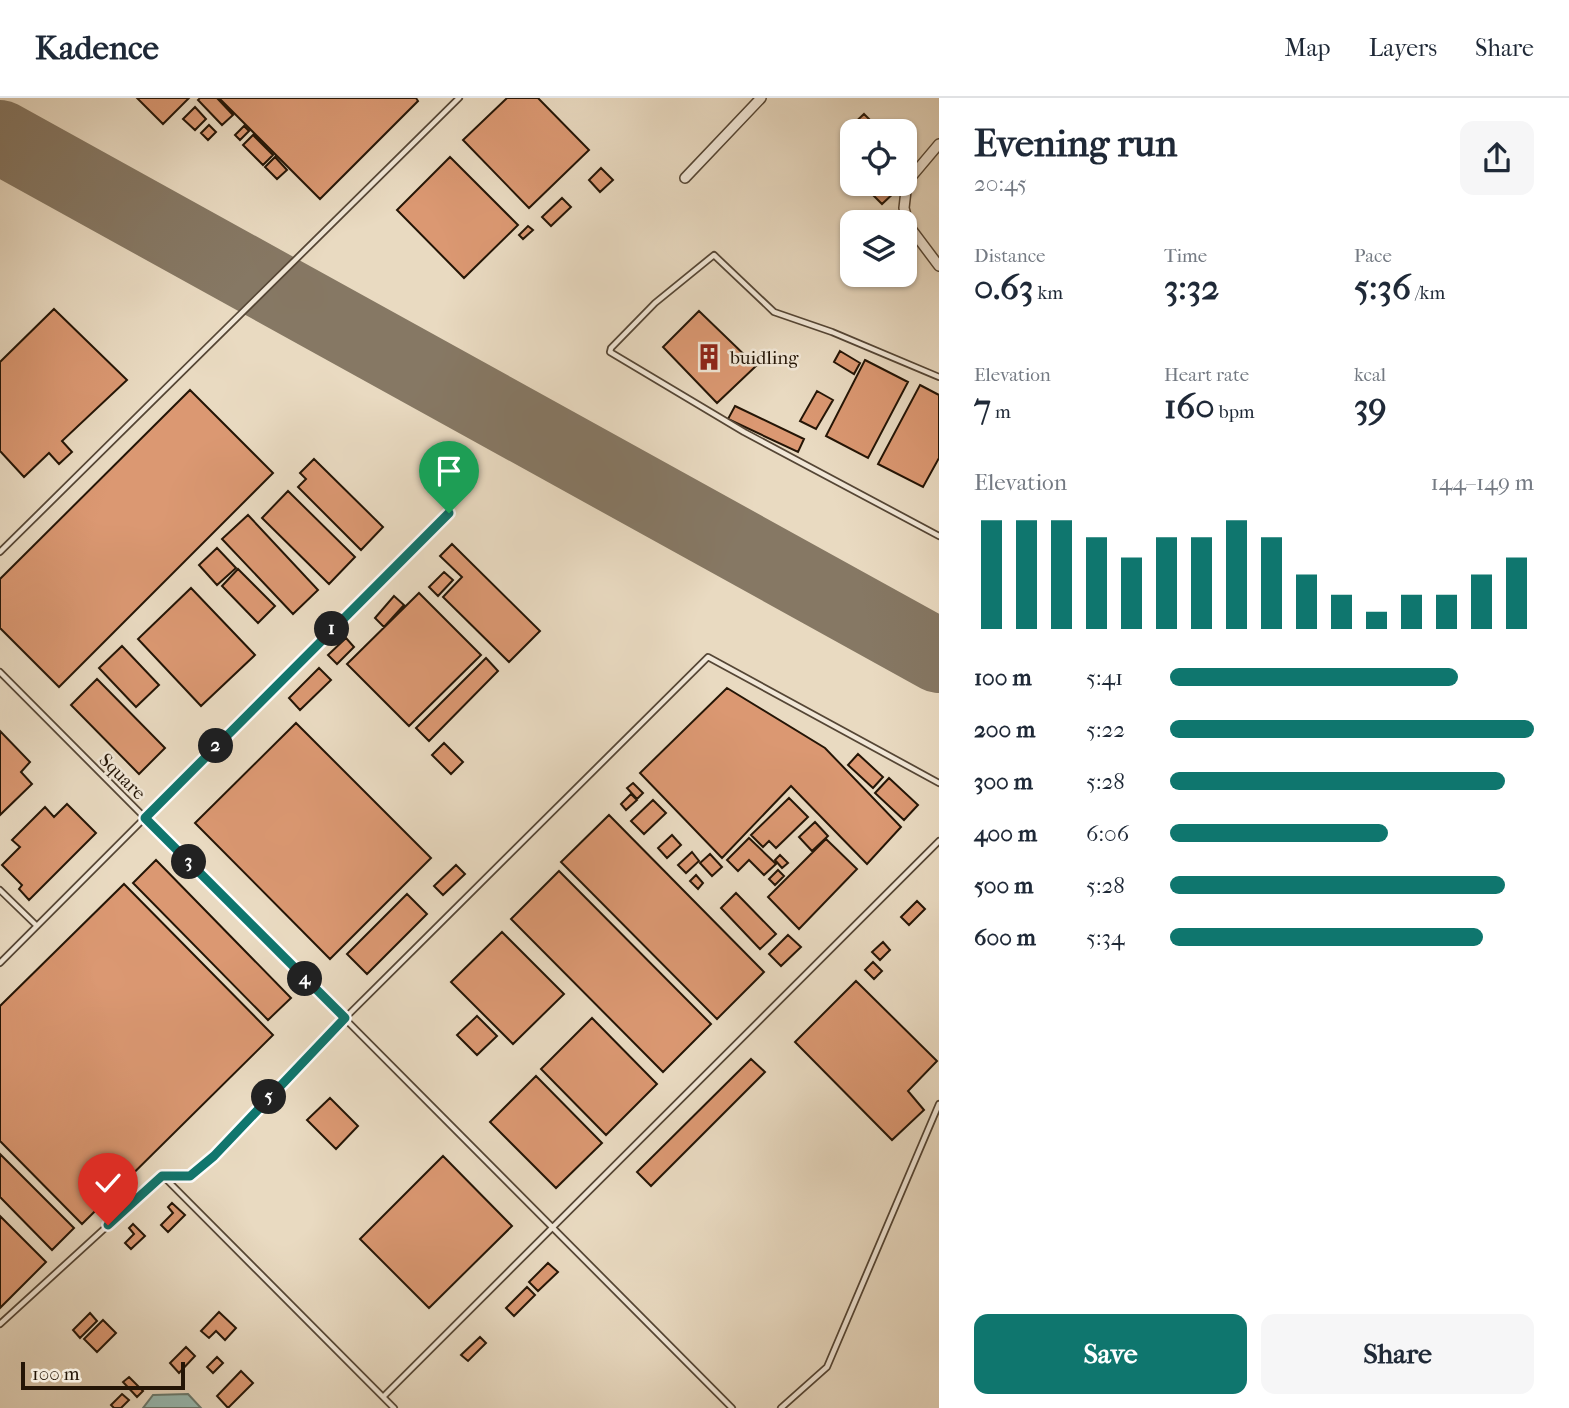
<!DOCTYPE html>
<meta charset="utf-8">
<style>
:root{--surface:#fff;--page:#f6f6f7;--text:#1f2937;--muted:#747a83;--line:#e0e1e3;--accent:#0f766e}
body{margin:0;font-family:"IM FELL French Canon",serif;background:var(--page);color:var(--text);height:100vh;display:flex;flex-direction:column;font-size:26px;white-space:nowrap}
*{box-sizing:border-box;margin:0}
p{font-size:23px;color:var(--muted)}
.icon{flex:none;width:38px;height:38px;fill:none;stroke:currentColor;stroke-width:2;stroke-linecap:round;stroke-linejoin:round}
.map{position:relative;flex:1;overflow:hidden}
.sheet{display:flex;flex-direction:column;background:var(--surface);width:630px}
.sheet>*{flex:none}
.tools{position:absolute;left:840px;top:21px;display:grid;gap:14px}
.tools a{display:grid;place-items:center;width:77px;height:77px;border-radius:14px;background:var(--surface);box-shadow:0 2px 5px #0004;font-size:35px}
.scale{position:absolute;left:21px;bottom:18px;width:164px;box-sizing:border-box;padding-left:7px;border:4px solid #241506;border-top:0;font-size:19px;line-height:24px;white-space:nowrap;color:#241506;-webkit-text-stroke:5px #f1e7d7;paint-order:stroke}
.pin{position:absolute;display:grid;place-items:center;width:60px;height:60px;color:#fff;margin:-72px -30px;border-radius:50% 50% 50% 0;rotate:-45deg;box-shadow:0 0 7px #0007}
.pin .icon{rotate:45deg}
.km{position:absolute;width:35px;height:35px;margin:-18px;border-radius:50%;background:#222;color:#fff;font-size:19px;line-height:35px;text-align:center}
.round{display:grid;place-items:center;flex:none;width:74px;height:74px;border-radius:14px;background:var(--page)}
.summary{display:flex;align-items:center;justify-content:space-between;height:119px;padding:0 35px}
h1{font-size:38px;font-weight:700;line-height:52px}
.stats{display:grid;grid-template-columns:repeat(3,1fr);gap:10px;height:119px;padding:7px 35px}
.stats div{display:grid;align-content:center}
.stats b{font-size:35px;font-weight:700}
.stats small{font-size:19px;font-weight:400}
.stats p{font-size:19px}
.chart{height:196px;padding:14px 35px}
.chart p{display:flex;justify-content:space-between}
.chart svg{width:100%;height:126px;margin-top:7px;stroke:var(--accent);stroke-width:6}
.button{display:flex;gap:14px;margin-top:auto;padding:14px 35px}
.button a{flex:1;height:80px;border-radius:14px;background:var(--accent);color:#fff;font-size:28px;font-weight:700;line-height:80px;text-align:center}
.button a+a{background:var(--page);color:var(--text)}
ul{padding:0 35px;list-style:none;font-size:23px}
li{display:grid;grid-template-columns:112px 84px 1fr;align-items:center;height:52px}
li i{height:18px;border-radius:9px;background:var(--accent)}
header{display:flex;align-items:center;gap:42px;box-sizing:border-box;height:98px;padding:0 35px;background:var(--surface);border-bottom:2px solid var(--line)}
header strong{font-size:33px}
nav{display:flex;gap:38px;margin-inline-start:auto;font-size:24px}
main{display:flex;flex:1;min-height:0}
.map>svg:first-child{display:block}
</style>
<header>
<strong>Kadence</strong>
<nav><a>Map</a><a>Layers</a><a>Share</a></nav>
</header>
<main>
<div class="map">
<svg width="939" height="1310" viewBox="0 0 939 1310">
<rect width="100%" height="100%" fill="#e9dac1"/>
<filter id="stains"><feTurbulence type="fractalNoise" baseFrequency=".00286" numOctaves="4"/><feColorMatrix values="0 0 0 0 .2 0 0 0 0 .09 0 0 0 0 .02 0 0 0 .5 -.17"/></filter>
<radialGradient id="worn" r=".72"><stop offset=".6" stop-color="#630" stop-opacity="0"/><stop offset="1" stop-color="#630" stop-opacity=".3"/></radialGradient>
<path fill="#97bbb3" stroke="#69796e" stroke-width="2" d="M188 1296 201 1310H143L153 1297Z"/>
<g fill="none" stroke-linecap="round" stroke-linejoin="round">
<path stroke="#867864" stroke-width="74" d="M0 39 939 558"/>
</g>
<path fill="#db9872" stroke="#241506" stroke-width="2" d="M137 0H189L163 26Z
M200 0H217L233 17 222 27 198 2Z
M219 0H416L418 3 320 101Z
M507 0H538L589 52 529 110 463 42Z
M195 9 206 21 195 32 183 21Z
M864 16 881 33H852V38L847 32Z
M209 27 216 34 208 42 201 35Z
M244 28 249 33 240 42 235 37Z
M253 37 273 57 263 67 243 47Z
M275 59 287 72 277 81 265 69Z
M450 59 518 127 464 180 397 112Z
M601 70 613 82 600 94 589 82Z
M862 86H891L897 92 882 106Z
M562 100 571 109 551 128 542 119Z
M528 128 533 132 523 141 519 137Z
M54 211 127 282 62 343 72 354 59 366 49 355 24 379 0 353V264Z
M699 213 756 268 717 305 663 249Z
M840 253 860 265 854 276 834 264Z
M865 262 908 284 868 360 826 338Z
M920 287 939 297V360L923 389 878 366Z
M190 292 273 375 59 589 0 530V481Z
M817 293 833 302 816 331 800 323Z
M735 308 804 341 798 354 728 321Z
M314 361 383 429 361 452 298 389 306 381 300 375Z
M288 393 355 459 329 486 262 420Z
M248 417 318 492 293 516 222 441Z
M452 446 540 533 509 564 443 499 462 479 440 458Z
M217 450 236 470 217 487 199 467Z
M238 471 275 508 258 525 222 488Z
M444 474 453 482 438 498 429 489Z
M191 490 255 557 201 608 138 541Z
M419 495 481 557 409 628 347 566Z
M394 498 404 507 384 529 375 520Z
M346 540 354 549 337 566 328 557Z
M122 548 159 587 136 609 99 570Z
M486 560 498 573 429 643 416 630Z
M319 570 331 582 300 612 289 600Z
M97 581 165 650 139 676 71 607Z
M727 590 825 650 901 729 867 766 791 688 722 760 640 675Z
M296 625 431 760 330 861 195 725Z
M0 633 30 664 21 674 32 686 0 717Z
M444 645 463 664 451 676 432 657Z
M858 656 883 679 873 690 848 667Z
M889 680 918 707 904 722 875 695Z
M633 685 643 695 637 701 627 690Z
M631 696 637 702 626 712 621 706Z
M789 700 808 719 776 750 769 743 763 749 751 737Z
M653 702 666 715 644 736 631 723Z
M67 706 96 735 29 802 19 791 22 787 2 767 20 749 12 742 45 709 54 719Z
M609 717 764 874 717 921 561 764Z
M815 724 828 738 812 753 799 739Z
M672 737 681 747 667 760 658 750Z
M749 740 776 766 764 777 749 762 738 773 727 762Z
M826 741 857 771 799 831 768 799Z
M692 754 699 763 686 775 678 767Z
M710 756 722 769 712 778 700 765Z
M780 757 788 765 782 770 775 762Z
M156 762 291 900 268 922 133 785Z
M456 767 465 776 443 797 434 788Z
M778 772 784 778 775 787 769 781Z
M559 773 711 926 663 974 511 821Z
M696 777 703 785 698 791 690 783Z
M124 786 273 937 82 1126 0 1043V908Z
M736 795 776 836 760 851 721 810Z
M407 796 427 816 367 876 347 856Z
M917 803 925 811 909 827 901 819Z
M502 834 564 896 513 946 451 884Z
M788 837 801 849 781 868 769 856Z
M883 844 890 852 880 862 872 854Z
M873 864 882 873 874 881 865 872Z
M856 883 937 963 908 993 924 1012 892 1042 795 944Z
M477 918 497 938 477 957 457 937Z
M592 920 657 986 606 1037 541 971Z
M751 961 765 974 651 1088 637 1074Z
M536 978 602 1045 556 1090 490 1024Z
M330 1000 358 1028 336 1051 307 1022Z
M0 1056 74 1130 52 1152 0 1099Z
M443 1058 512 1128 429 1210 360 1141Z
M172 1105 185 1117 168 1134 161 1127 173 1115 168 1109Z
M0 1118 46 1164 0 1210Z
M133 1126 145 1138 131 1151 125 1145 134 1136 129 1130Z
M548 1165 558 1174 538 1193 529 1184Z
M527 1189 535 1197 514 1218 506 1210Z
M219 1214 236 1230 225 1242 216 1233 209 1240 201 1233Z
M90 1215 97 1223 80 1240 73 1232Z
M103 1222 116 1235 97 1254 84 1241Z
M480 1239 486 1245 468 1263 461 1257Z
M186 1249 195 1258 179 1275 170 1265Z
M217 1259 223 1265 213 1275 207 1269Z
M241 1273 253 1285 228 1310 217 1298Z
M129 1279 143 1293 137 1299 123 1284Z
M122 1296 129 1302 121 1310H114L111 1307Z"/>
<g fill="none" stroke-linecap="round" stroke-linejoin="round">
<defs>
<path id="lane" d="M939 279 832 234 774 214 714 157 655 205 611 250 610 254 744 334 939 438
M0 454 459 0
M0 574 732 1310
M0 792 37 828
M0 865 449 415
M163 1078 394 1310
M0 1226 162 1078H190L214 1058 345 920 708 559 939 685
M383 1299 939 743
M781 1310 827 1269 939 1006"/>
<path id="street" d="M939 46 907 84 904 110 909 128 939 168
M685 80 761 0"/>
</defs>
<use href="#lane" stroke="#554635" stroke-width="8"/>
<use href="#street" stroke="#554635" stroke-width="12"/>
<use href="#lane" stroke="#f1e7d7" stroke-width="4.5"/>
<use href="#street" stroke="#f1e7d7" stroke-width="9"/>
</g>
<g fill="none" stroke-linecap="round" stroke-linejoin="round">
<defs>
<path id="route" d="M108 1127 162 1078H190L214 1058 345 920 145 720 449 415"/>
</defs>
<use href="#route" stroke="#fff" stroke-width="14"/>
<use href="#route" stroke="#0f766e" stroke-width="9"/>
</g>
<defs>
<symbol id="building-bare" viewBox="-9 -9 18 18"><path d="M-4-6H4V6H1V3H-1V6H-4ZM-2.5-4.3h1.7v1.8h-1.7ZM.8-4.3h1.7v1.8H.8ZM-2.5-1h1.7V.8h-1.7ZM.8-1h1.7V.8H.8Z" fill="#8f2418" stroke="#f1e7d7" stroke-width="2.5" paint-order="stroke"/></symbol>
</defs>
<g fill-rule="evenodd">
<use href="#building-bare" x="690" y="240" width="38" height="38"/>
</g>
<g text-anchor="middle" stroke-width="5" stroke-linejoin="round" paint-order="stroke">
<g font-size="19" fill="#241506" stroke="#f1e7d7" text-anchor="start">
<text x="730" y="266">buidling</text>
</g>
<g font-size="19" fill="#241506" stroke="#f1e7d7">
<text transform="translate(123 678) rotate(45)" y="7">Square</text>
</g>
</g>
<rect width="100%" height="100%" filter="url(#stains)"/>
<rect width="100%" height="100%" fill="url(#worn)"/>
</svg>
<div class="tools">
<a><svg class="icon" aria-label="locate" viewBox="0 0 24 24"><circle cx="12" cy="12" r="6"/><path d="M12 2v4M12 18v4M2 12h4M18 12h4"/></svg></a>
<a><svg class="icon" aria-label="layers" viewBox="0 0 24 24"><path d="M12 4l9 5-9 5-9-5zM3 14l9 5 9-5"/></svg></a>
</div>
<div class="scale">100 m</div>
<div class="pin" style="left:449px;top:415px;background:#1e9e55"><svg class="icon" aria-label="arrive" viewBox="0 0 24 24"><path d="M6 21V4h12l-3 4 3 4H6"/></svg></div>
<div class="pin" style="left:108px;top:1127px;background:#d93025"><svg class="icon" aria-label="check" viewBox="0 0 24 24"><path d="M5 12l5 5 9-10"/></svg></div>
<b class="km" style="left:332px;top:531px">1</b>
<b class="km" style="left:216px;top:648px">2</b>
<b class="km" style="left:189px;top:764px">3</b>
<b class="km" style="left:305px;top:881px">4</b>
<b class="km" style="left:269px;top:999px">5</b>
</div>
<section class="sheet">
<div class="summary"><div><h1>Evening run</h1><p>20:45</p></div><a class="round"><svg class="icon" aria-label="share" viewBox="0 0 24 24"><path d="M12 15V3M7 8l5-5 5 5M5 13v7h14v-7"/></svg></a></div>
<div class="stats">
<div><p>Distance</p><b>0.63<small> km</small></b></div>
<div><p>Time</p><b>3:32</b></div>
<div><p>Pace</p><b>5:36<small> /km</small></b></div>
</div>
<div class="stats">
<div><p>Elevation</p><b>7<small> m</small></b></div>
<div><p>Heart rate</p><b>160<small> bpm</small></b></div>
<div><p>kcal</p><b>39</b></div>
</div>
<div class="chart"><p><span>Elevation</span>144–149 m</p>
<svg viewBox="0 0 160 44" preserveAspectRatio="none"><path d="M5 44V6M15 44V6M25 44V6M35 44V12M45 44V19M55 44V12M65 44V12M75 44V6M85 44V12M95 44V25M105 44V32M115 44V38M125 44V32M135 44V32M145 44V25M155 44V19"/></svg>
</div>
<ul>
<li><b>100 m</b>5:41<i style="width:79%"></i></li>
<li><b>200 m</b>5:22<i style="width:100%"></i></li>
<li><b>300 m</b>5:28<i style="width:92%"></i></li>
<li><b>400 m</b>6:06<i style="width:60%"></i></li>
<li><b>500 m</b>5:28<i style="width:92%"></i></li>
<li><b>600 m</b>5:34<i style="width:86%"></i></li>
</ul>
<div class="button"><a>Save</a><a>Share</a></div>
</section>
</main>
